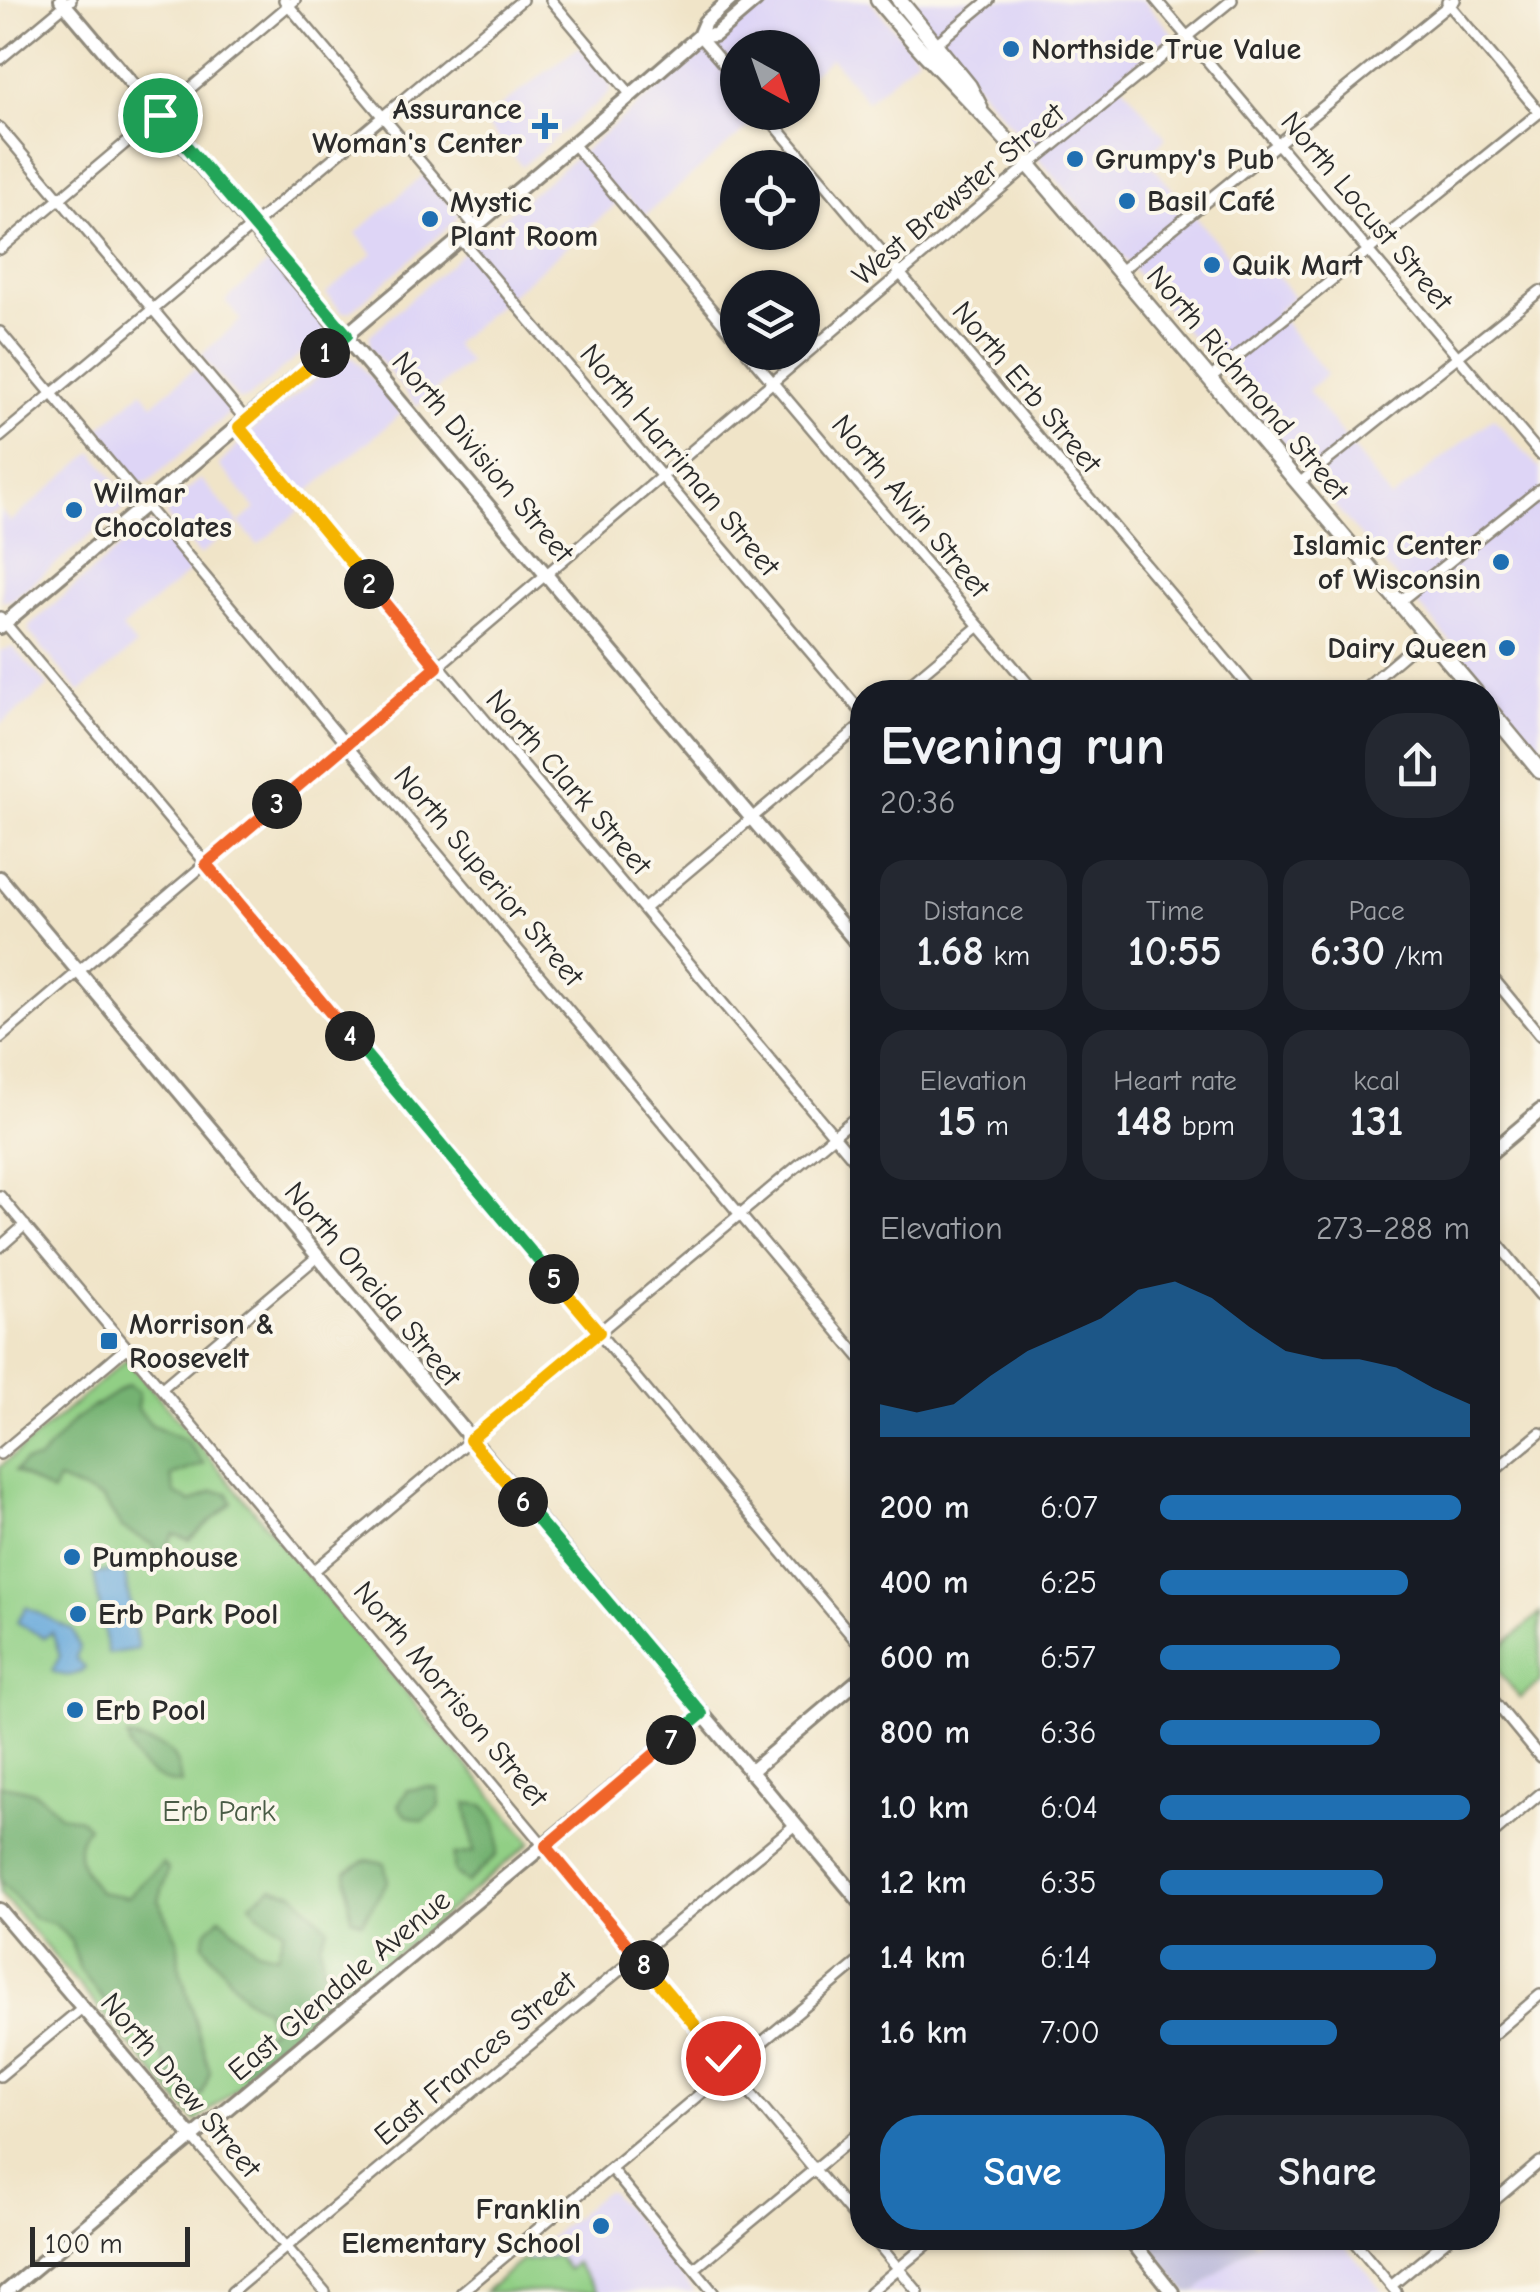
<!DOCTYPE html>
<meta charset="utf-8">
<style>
:root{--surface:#171b24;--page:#242831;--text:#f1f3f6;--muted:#9ea1a6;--accent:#1f6fb2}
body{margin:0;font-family:"Comic Neue",sans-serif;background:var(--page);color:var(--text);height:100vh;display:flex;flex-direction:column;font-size:38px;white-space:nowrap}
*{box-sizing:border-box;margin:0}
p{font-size:32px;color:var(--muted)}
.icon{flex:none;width:55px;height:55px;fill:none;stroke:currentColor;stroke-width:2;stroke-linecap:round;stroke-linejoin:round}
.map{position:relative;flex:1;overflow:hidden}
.details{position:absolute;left:850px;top:680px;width:650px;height:1570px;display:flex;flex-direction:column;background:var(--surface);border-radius:40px;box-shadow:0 2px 8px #0004}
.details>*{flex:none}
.needle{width:65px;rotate:140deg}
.tools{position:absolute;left:720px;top:30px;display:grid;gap:20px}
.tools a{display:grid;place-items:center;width:100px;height:100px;border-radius:50%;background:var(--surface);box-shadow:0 2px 8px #0004;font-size:50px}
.scale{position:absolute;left:30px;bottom:25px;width:160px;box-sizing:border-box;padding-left:10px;border:5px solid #2b2b2b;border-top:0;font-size:28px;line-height:35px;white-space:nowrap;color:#2b2b2b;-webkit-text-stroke:8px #fbf7ec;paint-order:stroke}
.pin{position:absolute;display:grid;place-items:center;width:85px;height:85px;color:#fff;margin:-42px;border:5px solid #fff;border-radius:50%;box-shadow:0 2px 10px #0007}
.km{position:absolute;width:50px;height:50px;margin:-25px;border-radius:50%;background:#222;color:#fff;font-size:28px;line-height:50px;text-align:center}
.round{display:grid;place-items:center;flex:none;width:105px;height:105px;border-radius:40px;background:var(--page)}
.summary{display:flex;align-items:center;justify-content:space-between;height:170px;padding:0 30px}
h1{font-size:55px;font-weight:600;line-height:75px}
.figures{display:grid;grid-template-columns:repeat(3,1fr);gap:15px;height:170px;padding:10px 30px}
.figures div{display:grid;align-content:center;border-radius:25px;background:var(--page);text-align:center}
.figures b{font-size:42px;font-weight:600}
.figures small{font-size:28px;font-weight:400}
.figures p{font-size:28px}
.chart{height:280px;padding:20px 30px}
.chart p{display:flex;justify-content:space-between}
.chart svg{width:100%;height:180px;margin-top:10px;fill:var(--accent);opacity:.7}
.button{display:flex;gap:20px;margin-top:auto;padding:20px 30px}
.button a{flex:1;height:115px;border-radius:40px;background:var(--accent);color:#fff;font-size:40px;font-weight:600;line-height:115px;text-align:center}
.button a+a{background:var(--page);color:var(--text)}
ul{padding:0 30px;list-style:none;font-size:32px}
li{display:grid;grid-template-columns:160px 120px 1fr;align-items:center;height:75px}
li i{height:25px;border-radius:12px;background:var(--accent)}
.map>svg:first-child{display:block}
</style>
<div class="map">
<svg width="1540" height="2292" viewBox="0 0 1540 2292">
<rect width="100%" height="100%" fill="#fbf7ec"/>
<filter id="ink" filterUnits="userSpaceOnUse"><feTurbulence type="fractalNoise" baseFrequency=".01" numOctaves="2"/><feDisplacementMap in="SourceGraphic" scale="20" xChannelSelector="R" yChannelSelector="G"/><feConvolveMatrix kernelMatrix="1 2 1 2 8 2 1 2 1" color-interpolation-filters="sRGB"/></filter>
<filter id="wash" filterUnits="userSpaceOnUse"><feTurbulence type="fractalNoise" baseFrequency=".0048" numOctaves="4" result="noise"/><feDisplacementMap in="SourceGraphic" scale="40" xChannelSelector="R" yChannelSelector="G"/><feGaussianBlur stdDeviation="2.25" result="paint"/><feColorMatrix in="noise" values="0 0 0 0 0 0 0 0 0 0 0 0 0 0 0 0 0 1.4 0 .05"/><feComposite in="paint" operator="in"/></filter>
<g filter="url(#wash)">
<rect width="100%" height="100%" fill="#f0e4c8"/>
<path fill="#ded5f6" d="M765 0H869L918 57 867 101 831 58 803 81 802 48H738V112L765 113 644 216 626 196 453 344 469 362 417 406 370 348V335L494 225Z
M904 0H1143L1173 34 1117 78 1166 138 1145 157 1241 271 1261 257 1294 297 1276 312 1327 374 1308 390 1391 499 1493 418 1540 469V747Z
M579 47 611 84 609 93 522 166 485 123 488 116Z
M425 174 457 213 456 220 350 312H342L326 293 373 254 356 233Z
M271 261 325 325 326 332 248 398 239 400 201 355 241 320 225 301Z
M343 358H353L402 413 295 503 299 511 258 545 239 523 200 555 167 516 169 505 201 479 239 523 256 509 219 465 259 424Z
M195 368 230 409 227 415 147 483H139L95 432 142 391 153 404Z
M93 452 128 497 126 506 12 600 2 601 0 510 10 522Z
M146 525H153L193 569 122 628 136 646 80 692 29 632 30 625Z
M12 647 49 686 0 725V651Z
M605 2191H610L695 2292H484Z
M1261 2238H1338L1384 2292H1195Z"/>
<path fill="#c3c1dc" d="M1163 2238H1250L1255 2243 1195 2292H1187L1151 2247Z"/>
<path fill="#91cf85" stroke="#5e7d58" stroke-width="2.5" d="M127 1359 531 1842 196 2122 0 1893V1467Z
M1540 1613V1682L1520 1698 1488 1658Z
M558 2256 568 2270 575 2263 598 2292H484L521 2261Z"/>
<path fill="#74b272" stroke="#506e4e" stroke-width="2.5" d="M128 1385 139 1392 137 1408 152 1425 186 1440 204 1464 171 1476 175 1493 191 1502 213 1491 228 1493 232 1503 189 1540 174 1534 159 1558 153 1545 122 1528 103 1499 58 1480 52 1493 15 1471 24 1462 39 1460 75 1419Z
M127 1737C162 1748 176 1741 181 1784 153 1782 133 1764 127 1737Z
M0 1785C29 1789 41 1791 59 1815L80 1819 88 1827C69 1849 83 1873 99 1892L128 1897 163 1863 168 1869 159 1901 178 1941 179 1965 210 2072 202 2095H187L175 2086 163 2055 137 2030 122 2023 80 1970 71 1941 55 1924 34 1918 0 1881Z
M426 1787 439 1789 440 1807 423 1821 405 1815 398 1805 408 1790Z
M466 1803 483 1805C499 1821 500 1834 497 1855L467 1883 454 1871V1855L474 1852Z
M366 1860 384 1863 388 1881 362 1922 351 1918 346 1872Z
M272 1888 294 1893 328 1928 320 1942 323 1968 360 1971 354 1983 239 2075 230 2068 272 2027 265 2009 245 1998 203 1944 207 1931 220 1917 257 1950 277 1955 284 1930 258 1913 250 1903Z"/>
<path fill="#66a8da" stroke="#486a82" stroke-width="2.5" d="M124 1569 138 1649 108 1654 94 1574Z
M26 1607 72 1630 79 1646 76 1658 85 1668C75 1677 63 1678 52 1671L60 1656 52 1632 44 1638 17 1622Z"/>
</g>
<g filter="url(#ink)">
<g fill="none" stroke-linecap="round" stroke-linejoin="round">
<defs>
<path id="street" d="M284 0 475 226
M551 0 631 95
M1156 0 1540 454
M1447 2 1540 113
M699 36 738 81
M932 47 989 0
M0 59 71 0
M764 112 1253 692
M0 128 246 420
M573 144 738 341
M460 238 862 713
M0 249 295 0
M1119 272 1455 0
M0 332 862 1360
M747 352 1035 692
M1209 379 1540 112
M239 427 862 1169
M0 437 522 0
M1298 484 1540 291
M1399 602 1540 489
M0 617 862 1648
M900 692 979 626
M1360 692 1427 635
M645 908 862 725
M1488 972 1540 1035
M0 1038 1018 174 1232 0
M0 1196 862 2226
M1488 1232 1540 1295
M0 1247 25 1225
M162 1388 317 1257
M0 1454 126 1348
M1488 1476 1540 1433
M315 1570 862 1112
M1488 1694 1540 1757
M1488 1838 1540 1794
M1488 2039 1540 1995
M0 2076 82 2008
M193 2138 325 2292
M611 2169 713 2292
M1488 2206 1540 2162
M873 2238 918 2292
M1351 2238 1396 2292
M694 2269 862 2130
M1391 2286 1449 2238
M232 2292 796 1824
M462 2292 862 1959
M870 2292 935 2238"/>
<path id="secondary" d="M61 0 862 949
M699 36 715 35 756 0
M0 627 631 95 699 36 705 22 730 0
M0 878 862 1904
M1488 1155 1540 1111
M750 1772 862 1677
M0 1910 193 2138
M1129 2238 1172 2292
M6 2292 702 1714"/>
<path id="primary" d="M878 0C925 59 980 108 1029 165L1475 692
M899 0 969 86 980 107
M1488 708 1540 771"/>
</defs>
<use href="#street" stroke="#8e887a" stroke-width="14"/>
<use href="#secondary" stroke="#8e887a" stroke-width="18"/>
<use href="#primary" stroke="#8e887a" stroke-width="19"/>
<use href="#street" stroke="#fff" stroke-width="9"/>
<use href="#secondary" stroke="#fff" stroke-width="12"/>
<use href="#primary" stroke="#fff" stroke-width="14"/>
</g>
</g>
<g fill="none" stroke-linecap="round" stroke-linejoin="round" filter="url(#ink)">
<defs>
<path id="split-1" d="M160 115 347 335 325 353"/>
<path id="split-2" d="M325 353 239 427 369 584"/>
<path id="split-3" d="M277 804 437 667 369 584"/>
<path id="split-4" d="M277 804 206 864 350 1036"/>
<path id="split-5" d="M350 1036 554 1279"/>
<path id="split-6" d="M523 1502 470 1440 599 1332 554 1279"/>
<path id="split-7" d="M523 1502 702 1714 671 1740"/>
<path id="split-8" d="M644 1965 546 1846 671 1740"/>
<path id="split-9" d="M644 1965 723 2058"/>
</defs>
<use href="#split-1" stroke="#fff" stroke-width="20"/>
<use href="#split-2" stroke="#fff" stroke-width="20"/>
<use href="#split-3" stroke="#fff" stroke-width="20"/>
<use href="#split-4" stroke="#fff" stroke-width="20"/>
<use href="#split-5" stroke="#fff" stroke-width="20"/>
<use href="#split-6" stroke="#fff" stroke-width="20"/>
<use href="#split-7" stroke="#fff" stroke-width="20"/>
<use href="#split-8" stroke="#fff" stroke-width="20"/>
<use href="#split-9" stroke="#fff" stroke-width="20"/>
<use href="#split-1" stroke="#22a559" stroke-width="12"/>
<use href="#split-2" stroke="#f5b400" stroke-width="12"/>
<use href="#split-3" stroke="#f0652b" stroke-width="12"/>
<use href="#split-4" stroke="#f0652b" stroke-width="12"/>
<use href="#split-5" stroke="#22a559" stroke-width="12"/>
<use href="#split-6" stroke="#f5b400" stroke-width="12"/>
<use href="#split-7" stroke="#22a559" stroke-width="12"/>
<use href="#split-8" stroke="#f0652b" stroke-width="12"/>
<use href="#split-9" stroke="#f5b400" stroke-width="12"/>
</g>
<g fill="#1f6fb2" stroke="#fbf7ec" stroke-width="4">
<circle cx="1011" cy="49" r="10"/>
<path d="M540 111h10v10h10v10h-10v10h-10v-10h-10v-10h10z"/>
<circle cx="1075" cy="159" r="10"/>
<circle cx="1127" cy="201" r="10"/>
<circle cx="430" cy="219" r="10"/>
<circle cx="1212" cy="265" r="10"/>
<circle cx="74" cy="510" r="10"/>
<circle cx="1501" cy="562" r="10"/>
<circle cx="1507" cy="648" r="10"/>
<rect x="99" y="1331" width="20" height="20" rx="5"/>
<circle cx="72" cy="1557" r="10"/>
<circle cx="78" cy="1614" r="10"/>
<circle cx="75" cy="1710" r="10"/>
<circle cx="601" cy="2226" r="10"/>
</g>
<g text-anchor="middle" stroke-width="8" stroke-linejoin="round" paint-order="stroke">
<g font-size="30" font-weight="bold" fill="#2b2b2b" stroke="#fbf7ec" text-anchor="start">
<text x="1031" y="59">Northside True Value</text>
<text x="522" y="119" text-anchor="end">Assurance<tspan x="522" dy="34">Woman's Center</tspan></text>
<text x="1095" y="169">Grumpy's Pub</text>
<text x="1147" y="211">Basil Café</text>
<text x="450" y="212">Mystic<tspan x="450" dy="34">Plant Room</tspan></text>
<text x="1232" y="275">Quik Mart</text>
<text x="94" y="503">Wilmar<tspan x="94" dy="34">Chocolates</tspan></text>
<text x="1481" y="555" text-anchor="end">Islamic Center<tspan x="1481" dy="34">of Wisconsin</tspan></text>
<text x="1487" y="658" text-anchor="end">Dairy Queen</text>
<text x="129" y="1334">Morrison &amp;<tspan x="129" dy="34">Roosevelt</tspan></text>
<text x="92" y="1567">Pumphouse</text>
<text x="98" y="1624">Erb Park Pool</text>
<text x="95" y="1720">Erb Pool</text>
<text x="581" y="2219" text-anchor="end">Franklin<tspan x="581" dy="34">Elementary School</tspan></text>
</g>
<g font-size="30" fill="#2b2b2b" stroke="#fbf7ec">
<text transform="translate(958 194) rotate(-40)" y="10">West Brewster Street</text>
<text transform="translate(1367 211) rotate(50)" y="10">North Locust Street</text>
<text transform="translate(1248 383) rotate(50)" y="10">North Richmond Street</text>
<text transform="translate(1027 387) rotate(50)" y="10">North Erb Street</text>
<text transform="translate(483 457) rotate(50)" y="10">North Division Street</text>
<text transform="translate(680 460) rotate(50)" y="10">North Harriman Street</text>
<text transform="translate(911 506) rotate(50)" y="10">North Alvin Street</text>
<text transform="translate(569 782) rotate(49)" y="10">North Clark Street</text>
<text transform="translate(489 876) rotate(50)" y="10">North Superior Street</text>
<text transform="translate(373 1284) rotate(50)" y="10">North Oneida Street</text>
<text transform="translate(451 1694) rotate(50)" y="10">North Morrison Street</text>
<text transform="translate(339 1985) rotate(-40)" y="10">East Glendale Avenue</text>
<text transform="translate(475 2058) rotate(-40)" y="10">East Frances Street</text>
<text transform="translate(181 2085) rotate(50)" y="10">North Drew Street</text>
</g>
<g font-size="30" fill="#4a5c46" stroke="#fbf7ec">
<text x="219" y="1821">Erb Park</text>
</g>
</g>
</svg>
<div class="tools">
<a><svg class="needle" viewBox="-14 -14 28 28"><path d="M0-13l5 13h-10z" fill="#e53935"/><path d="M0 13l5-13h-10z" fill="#9ea1a6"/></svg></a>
<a><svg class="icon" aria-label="locate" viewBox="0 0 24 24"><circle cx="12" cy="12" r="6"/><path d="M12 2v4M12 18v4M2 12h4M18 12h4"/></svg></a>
<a><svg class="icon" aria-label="layers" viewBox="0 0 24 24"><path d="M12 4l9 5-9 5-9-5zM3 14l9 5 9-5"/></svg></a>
</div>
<div class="scale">100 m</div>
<div class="pin" style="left:160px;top:115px;background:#1e9e55"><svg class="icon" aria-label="arrive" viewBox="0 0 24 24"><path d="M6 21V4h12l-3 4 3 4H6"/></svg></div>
<div class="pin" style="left:723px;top:2058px;background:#d93025"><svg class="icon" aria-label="check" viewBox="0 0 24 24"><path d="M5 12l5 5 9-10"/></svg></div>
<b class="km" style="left:325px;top:353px">1</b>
<b class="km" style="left:369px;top:584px">2</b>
<b class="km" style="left:277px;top:804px">3</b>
<b class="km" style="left:350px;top:1036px">4</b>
<b class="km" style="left:554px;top:1279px">5</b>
<b class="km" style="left:523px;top:1502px">6</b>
<b class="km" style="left:671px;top:1740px">7</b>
<b class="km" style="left:644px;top:1965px">8</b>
<section class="details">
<div class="summary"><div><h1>Evening run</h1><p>20:36</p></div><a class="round"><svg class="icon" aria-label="share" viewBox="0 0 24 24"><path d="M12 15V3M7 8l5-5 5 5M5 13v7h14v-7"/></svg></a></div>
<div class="figures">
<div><p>Distance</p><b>1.68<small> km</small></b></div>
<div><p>Time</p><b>10:55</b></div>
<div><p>Pace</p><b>6:30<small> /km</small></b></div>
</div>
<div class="figures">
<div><p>Elevation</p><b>15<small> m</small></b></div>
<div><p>Heart rate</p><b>148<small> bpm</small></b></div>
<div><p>kcal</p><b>131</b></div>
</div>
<div class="chart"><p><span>Elevation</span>273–288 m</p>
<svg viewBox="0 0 160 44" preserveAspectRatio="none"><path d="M0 44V36L10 38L20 36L30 29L40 23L50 19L60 15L70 8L80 6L90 10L100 17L110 23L120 25L130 25L140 27L150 32L160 36V44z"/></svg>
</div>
<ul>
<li><b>200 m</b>6:07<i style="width:97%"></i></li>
<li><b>400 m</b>6:25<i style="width:80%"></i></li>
<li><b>600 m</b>6:57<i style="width:58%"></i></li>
<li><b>800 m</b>6:36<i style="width:71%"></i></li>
<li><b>1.0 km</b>6:04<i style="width:100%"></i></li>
<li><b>1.2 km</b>6:35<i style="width:72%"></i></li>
<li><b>1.4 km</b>6:14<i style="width:89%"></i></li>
<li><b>1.6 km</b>7:00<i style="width:57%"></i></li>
</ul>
<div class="button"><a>Save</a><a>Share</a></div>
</section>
</div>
